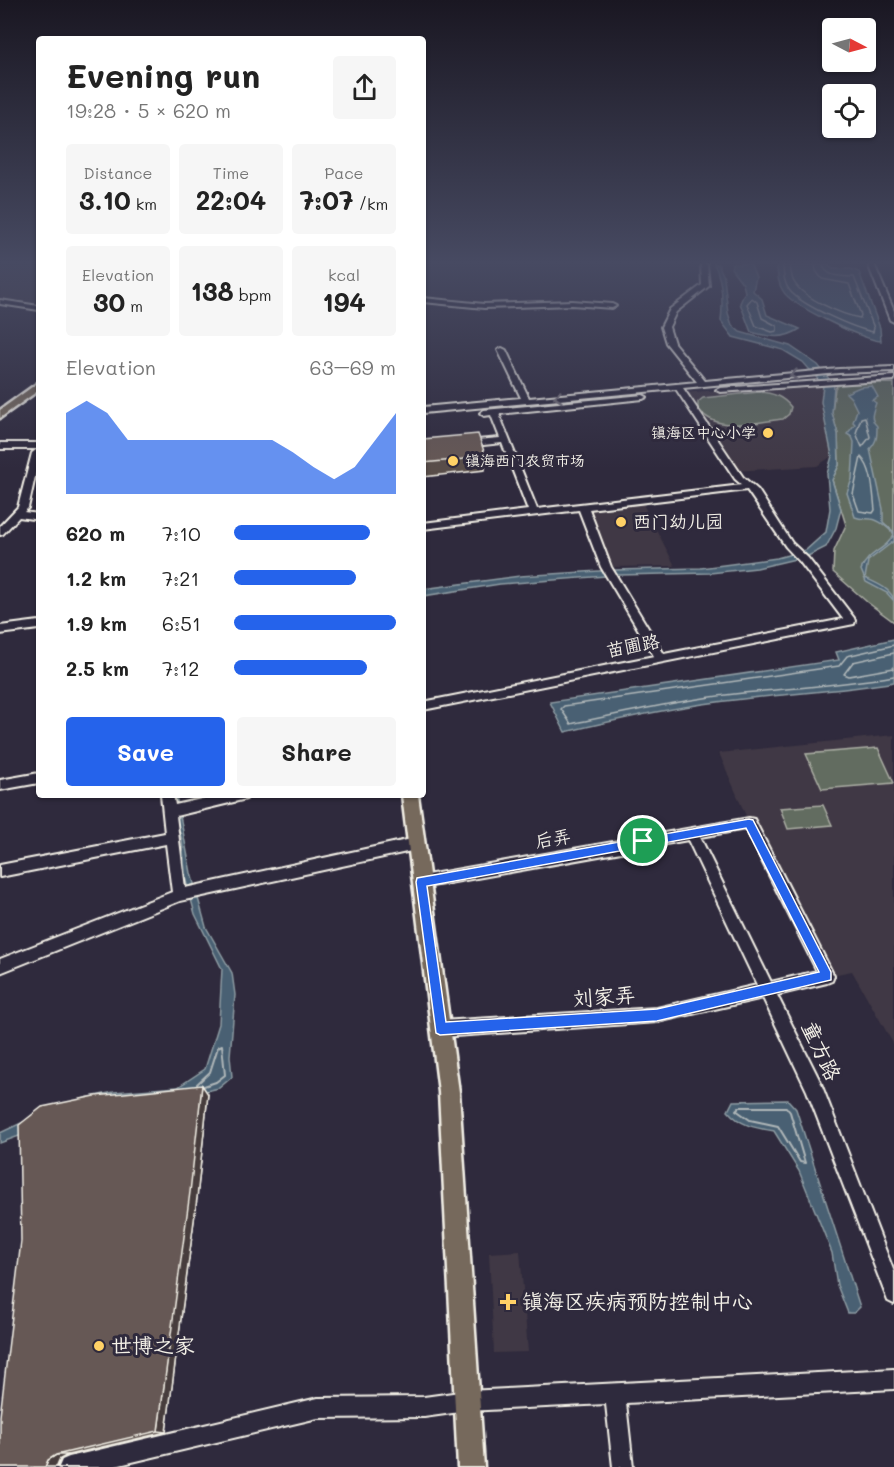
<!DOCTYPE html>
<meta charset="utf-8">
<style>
:root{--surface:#fff;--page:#f6f6f6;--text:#222;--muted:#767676;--accent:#2563eb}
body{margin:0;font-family:Mali,"LXGW WenKai TC",sans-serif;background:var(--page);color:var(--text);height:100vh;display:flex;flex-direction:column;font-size:22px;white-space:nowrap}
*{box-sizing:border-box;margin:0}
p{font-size:20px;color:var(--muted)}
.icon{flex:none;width:33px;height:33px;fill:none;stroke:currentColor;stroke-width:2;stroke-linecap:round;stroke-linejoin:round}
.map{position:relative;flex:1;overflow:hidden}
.sheet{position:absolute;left:36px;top:36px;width:390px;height:762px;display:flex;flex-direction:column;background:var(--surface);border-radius:6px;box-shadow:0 2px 4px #0004}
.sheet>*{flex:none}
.needle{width:39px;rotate:96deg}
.buttons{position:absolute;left:822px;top:18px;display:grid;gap:12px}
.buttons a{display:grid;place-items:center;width:54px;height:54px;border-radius:6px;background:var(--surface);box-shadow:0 2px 4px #0004;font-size:30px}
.pin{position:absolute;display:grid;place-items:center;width:51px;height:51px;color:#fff;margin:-26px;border:3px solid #fff;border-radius:50%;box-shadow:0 2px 6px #0007}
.round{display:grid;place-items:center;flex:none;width:63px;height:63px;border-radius:6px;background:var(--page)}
.head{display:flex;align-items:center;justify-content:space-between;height:102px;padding:0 30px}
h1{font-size:33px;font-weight:800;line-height:45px}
.figures{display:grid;grid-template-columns:repeat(3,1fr);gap:9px;height:102px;padding:6px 30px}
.figures div{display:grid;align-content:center;border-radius:6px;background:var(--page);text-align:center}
.figures b{font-size:26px;font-weight:800}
.figures small{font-size:16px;font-weight:400}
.figures p{font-size:16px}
.chart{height:168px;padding:12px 30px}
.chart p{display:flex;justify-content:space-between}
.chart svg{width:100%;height:108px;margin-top:6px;fill:var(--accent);opacity:.7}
.button{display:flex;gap:12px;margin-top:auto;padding:12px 30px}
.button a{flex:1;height:69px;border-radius:6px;background:var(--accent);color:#fff;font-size:24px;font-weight:800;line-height:69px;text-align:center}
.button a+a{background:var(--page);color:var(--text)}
ul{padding:0 30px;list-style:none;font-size:20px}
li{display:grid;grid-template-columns:96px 72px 1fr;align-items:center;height:45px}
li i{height:15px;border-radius:8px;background:var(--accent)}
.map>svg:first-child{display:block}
</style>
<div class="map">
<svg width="894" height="1467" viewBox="0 0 894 1467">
<rect width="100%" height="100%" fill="#2f2a3d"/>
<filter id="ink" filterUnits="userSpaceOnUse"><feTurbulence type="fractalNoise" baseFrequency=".0167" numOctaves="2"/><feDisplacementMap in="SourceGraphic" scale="12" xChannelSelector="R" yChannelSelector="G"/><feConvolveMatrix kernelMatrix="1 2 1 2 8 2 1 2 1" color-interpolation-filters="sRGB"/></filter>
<g filter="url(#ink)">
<path fill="#403844" d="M39 266V308L0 302V268Z
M819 382 823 385 821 402 832 456 817 466 734 471 683 393Z
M641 500 675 566 606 567 583 507Z
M894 735V1045L852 971 827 976 749 823 719 753Z
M520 1251 528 1352 494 1353 489 1253Z"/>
<path fill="#626c60" stroke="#abaea4" stroke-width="1.5" d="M894 383V622L867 602 833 572 834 551 846 525 832 480 839 465 838 434 832 413 835 388 839 384Z
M759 392C773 393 782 396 791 407L789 414 783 419C756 422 715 434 698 408V402L703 398Z
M878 748 894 783 822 789 806 754Z
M823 805 832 825 788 829 780 808Z"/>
<path fill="#496173" stroke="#8d9ba2" stroke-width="1.5" d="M714 264H718L724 277 728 313 732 325 740 332 790 346 818 365 834 385 832 413 838 434 839 465 832 480 841 509 836 528 826 547 808 556 757 568 710 573 619 575 500 584 423 596V589L520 576 615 570 701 568 777 558 806 550 826 532 830 509 827 474 832 456 821 402 823 385 803 362 783 350 733 337 721 321C723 302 723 281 714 264Z
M732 264H750L756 277 753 291 762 299 767 315 800 329C783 340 770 337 751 332L740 303 745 292 743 284 731 268Z
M777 264H828L833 269H851L859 272 880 328 881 341C865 341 790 305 783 291 778 284 777 272 777 264Z
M872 386 878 397 872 400 876 403C873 412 869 418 877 426 877 437 877 441 870 449L883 509V522L894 532V541L868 561 865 578C876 583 892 589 894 601L887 593 866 582 861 570C867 552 887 550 894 534 888 528 880 520 871 519 865 518 862 520 855 517L847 493 852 479 854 442 852 437 847 434 855 424 853 422 857 410 851 398 846 393 860 387Z
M894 639V682C844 691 793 693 743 699 683 705 624 718 565 732L550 702 839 660 836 652Z
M168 795H176L191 873 206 927 232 973 235 995 230 1056 232 1077 219 1088 30 1132 0 1143V1133L49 1110 85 1098 114 1092 178 1087 205 1069 219 1024 222 969 195 914 186 881 182 840Z
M788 1100 796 1109 860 1307 854 1313H848L837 1285 832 1253 799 1171 774 1131C755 1128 741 1126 728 1111L733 1101Z"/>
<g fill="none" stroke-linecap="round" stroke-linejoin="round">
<path stroke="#b0b7b9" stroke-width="1.5" d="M783 264C783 273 784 284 790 291 803 306 853 328 873 332L874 328 854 277C841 276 827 278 822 264
M790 264C791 270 791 277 794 282 803 298 842 315 860 318L861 315 849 284 822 279 816 271 815 264
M752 298 757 302 762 318 777 326V331L772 332 756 326 747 304Z
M865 417 870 437 862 447 856 433 861 418Z
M861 457C873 469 873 494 875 510L873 513 859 511 853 494Z
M894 645 847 656 839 666 564 706 561 709 571 724C628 712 685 699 743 693 794 688 844 685 894 676
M894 653 853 662 844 674 849 676 894 668"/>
<path stroke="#b0b7b9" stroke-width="2" d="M197 1084 210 1072 218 1047 222 1045 225 1075 216 1082 204 1086
M739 1107H786L790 1112 805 1163 800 1162 778 1126 750 1120 736 1110Z"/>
<defs>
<path id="minor" d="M701 264H707L709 286 676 312 669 327 674 343 705 381 839 369 894 367V371L839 373 683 388 743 477 758 490 792 543 808 558 854 618 855 621 854 624 423 710V702L654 656 601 567 579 510 423 529V523L528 510 502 443 465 447 461 444 465 441 500 438 491 415 484 416 480 413 484 410 643 395 647 397 643 399 499 414 537 509 742 485 735 479 676 389 423 413V407L521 398 498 350 502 348 506 350 529 398 697 382 666 343 661 327 670 309 702 285ZM747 490 786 547 800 562 843 619 664 654 611 567 589 509Z
M868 264H874L894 311V322L890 320Z
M423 298 484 304 572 301 612 304 616 306 612 308 572 305 484 308 423 302Z
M0 300 39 306V310L0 304Z
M894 376V380L720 392 716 390 720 388Z
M0 443H39V449H0Z
M36 450 39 451V459L28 508 24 512 39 514V520L19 517 3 534 0 535V526L18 507 32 453Z
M39 621V629L0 634V626Z
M39 773V783L0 790V780Z
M161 795H173L175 805 219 795H248L246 799 242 800 176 816 185 888 416 838 421 840 423 844 421 848 416 850 180 901 0 973V959L172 892 166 844 0 877V865L165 833Z
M749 818 754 819 834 976 832 981 827 983 777 995 820 1081 894 1272V1304L888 1301 807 1091 763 998 657 1022 440 1037 435 1034 432 1029 435 1024 440 1021 657 1008 757 985 688 840 421 888 416 886 414 882 416 878 421 876ZM746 829 817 971 771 982 700 837Z
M894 1369V1389L626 1403 633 1467H613L606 1404 467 1411 424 1417 318 1418 111 1467H59L62 1460 69 1457 318 1398 424 1397 467 1391Z"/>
<path id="major" d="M39 382V390L0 418V410Z
M402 795H418L459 1092 484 1467H458L439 1092Z"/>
</defs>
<use href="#minor" stroke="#f4f1e8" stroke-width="4"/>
<use href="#major" stroke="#f4f1e8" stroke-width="5"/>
<use href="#minor" fill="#2f2a3d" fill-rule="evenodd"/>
<use href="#major" fill="#76695c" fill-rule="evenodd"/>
</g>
<path fill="#584d49" stroke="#f4f1e8" stroke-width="1.5" d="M423 439 486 457 485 470 423 477Z
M208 1094 197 1198 166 1432 68 1455 60 1459 57 1466 58 1467H0Z"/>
<path fill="#473e3c" stroke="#f4f1e8" stroke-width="1.5" d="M202 1085 208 1094 197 1198 166 1432 158 1431Z
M56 1455H68L60 1459 57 1466 58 1467H45L48 1460Z"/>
<path fill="#665955" stroke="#f4f1e8" stroke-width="1.5" d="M478 434 486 457 423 463V439Z
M202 1085 190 1192 158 1431 56 1455 48 1460 45 1467H0V1416L21 1241 19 1125 42 1107 95 1096Z"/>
<defs><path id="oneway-chevron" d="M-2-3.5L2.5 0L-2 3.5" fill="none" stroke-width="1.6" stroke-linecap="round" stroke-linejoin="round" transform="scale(1.5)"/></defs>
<g stroke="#747079">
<use href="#oneway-chevron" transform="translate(794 375) rotate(175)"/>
<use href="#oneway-chevron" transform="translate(558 397) rotate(174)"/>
</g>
</g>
<linearGradient id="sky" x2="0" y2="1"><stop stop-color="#1a1722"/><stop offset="0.56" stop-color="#474a62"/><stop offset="1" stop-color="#474a62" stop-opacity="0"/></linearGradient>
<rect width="894" height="469" fill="url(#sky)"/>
<path fill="#2563eb" stroke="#fff" stroke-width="1.5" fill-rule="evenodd" d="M749 819 753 820 831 972V980L657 1021 440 1035 436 1033 416 882 417 878ZM746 828 819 972 657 1009 446 1022 427 886Z"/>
<g fill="#ffd166" stroke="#2f2a3d" stroke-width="2">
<circle cx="768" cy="433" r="6"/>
<circle cx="453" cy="461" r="6"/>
<circle cx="621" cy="522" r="6"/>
<path d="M505 1293h6v6h6v6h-6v6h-6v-6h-6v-6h6z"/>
<circle cx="99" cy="1346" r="6"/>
</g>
<g text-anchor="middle" stroke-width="6" stroke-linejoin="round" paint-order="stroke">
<g font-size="15" fill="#f4f1e8" stroke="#2f2a3d" text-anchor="end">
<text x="756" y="438">镇海区中心小学</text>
<text x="465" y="466" text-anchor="start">镇海西门农贸市场</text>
</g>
<g font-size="18" fill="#f4f1e8" stroke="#2f2a3d" text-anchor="start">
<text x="633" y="528">西门幼儿园</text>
</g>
<g font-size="18" fill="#f4f1e8" stroke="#2f2a3d">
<text transform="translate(633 646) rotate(-11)" y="6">苗圃路</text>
<text transform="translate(553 839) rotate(-10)" y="6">后弄</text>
</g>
<g font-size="21" fill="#f4f1e8" stroke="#2f2a3d">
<text transform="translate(604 997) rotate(-4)" y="7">刘家弄</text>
<text transform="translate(821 1051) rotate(65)" y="7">童方路</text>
</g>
<g font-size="21" fill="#f4f1e8" stroke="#2f2a3d" text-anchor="start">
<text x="522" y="1309">镇海区疾病预防控制中心</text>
<text x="111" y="1353">世博之家</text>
</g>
</g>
</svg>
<div class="buttons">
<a><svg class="needle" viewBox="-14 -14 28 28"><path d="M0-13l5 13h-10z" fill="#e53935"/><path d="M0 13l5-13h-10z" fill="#767676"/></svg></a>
<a><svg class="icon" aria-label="locate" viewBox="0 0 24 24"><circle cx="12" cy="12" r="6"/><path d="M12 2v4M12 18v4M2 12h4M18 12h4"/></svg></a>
</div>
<div class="pin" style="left:643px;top:841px;background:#1e9e55"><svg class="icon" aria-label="arrive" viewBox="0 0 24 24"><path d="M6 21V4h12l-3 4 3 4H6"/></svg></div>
<section class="sheet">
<div class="head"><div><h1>Evening run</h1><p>19:28 · 5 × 620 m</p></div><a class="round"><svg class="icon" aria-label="share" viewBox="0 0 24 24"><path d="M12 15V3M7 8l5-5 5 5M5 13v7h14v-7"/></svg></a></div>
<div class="figures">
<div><p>Distance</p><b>3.10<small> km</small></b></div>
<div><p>Time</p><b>22:04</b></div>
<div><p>Pace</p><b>7:07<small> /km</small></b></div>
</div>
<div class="figures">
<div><p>Elevation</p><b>30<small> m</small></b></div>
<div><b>138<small> bpm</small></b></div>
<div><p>kcal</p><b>194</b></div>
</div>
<div class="chart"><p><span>Elevation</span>63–69 m</p>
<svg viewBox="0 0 160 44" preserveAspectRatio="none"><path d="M0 44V11L10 6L20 11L30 22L40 22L50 22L60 22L70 22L80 22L90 22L100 22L110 27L120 33L130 38L140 33L150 22L160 11V44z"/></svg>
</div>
<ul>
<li><b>620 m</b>7:10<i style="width:84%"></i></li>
<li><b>1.2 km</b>7:21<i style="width:75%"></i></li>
<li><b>1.9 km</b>6:51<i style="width:100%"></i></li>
<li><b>2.5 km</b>7:12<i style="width:82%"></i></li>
</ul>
<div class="button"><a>Save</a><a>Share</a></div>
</section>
</div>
